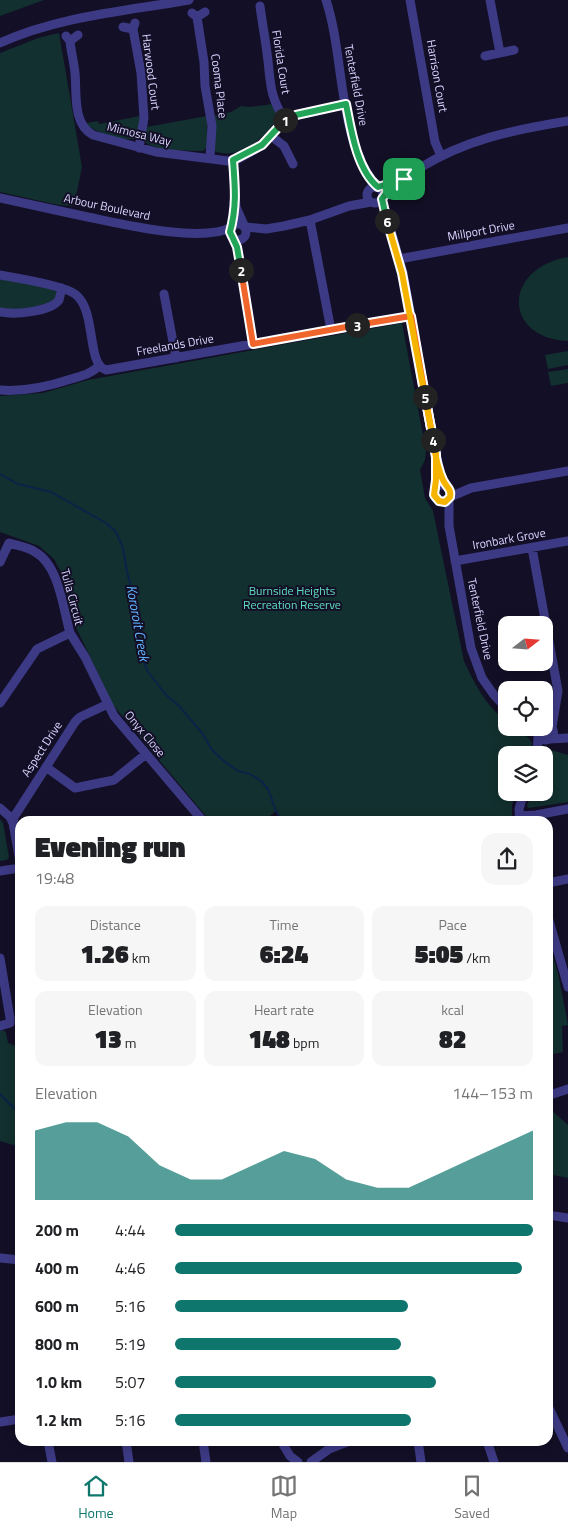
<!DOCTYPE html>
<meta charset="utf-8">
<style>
:root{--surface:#fff;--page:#f6f6f6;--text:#202124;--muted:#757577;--line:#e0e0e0;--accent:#0f766e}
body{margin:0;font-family:"Titillium Web",sans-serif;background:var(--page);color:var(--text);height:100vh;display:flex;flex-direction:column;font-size:19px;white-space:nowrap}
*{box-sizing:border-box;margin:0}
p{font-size:16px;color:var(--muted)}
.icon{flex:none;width:28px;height:28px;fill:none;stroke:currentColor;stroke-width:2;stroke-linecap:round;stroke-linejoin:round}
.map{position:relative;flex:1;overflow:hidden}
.side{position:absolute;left:15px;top:816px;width:538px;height:630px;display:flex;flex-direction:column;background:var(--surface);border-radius:15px;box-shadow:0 2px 12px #0003}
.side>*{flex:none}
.needle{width:32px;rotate:73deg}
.buttons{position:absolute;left:498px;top:616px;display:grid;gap:10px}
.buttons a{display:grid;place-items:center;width:55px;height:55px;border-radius:10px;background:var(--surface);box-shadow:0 2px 12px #0003;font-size:25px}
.pin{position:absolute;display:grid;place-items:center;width:42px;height:42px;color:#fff;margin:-21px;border-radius:10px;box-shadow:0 2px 8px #0006}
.km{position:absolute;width:25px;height:25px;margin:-12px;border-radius:50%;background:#222;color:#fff;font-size:14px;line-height:25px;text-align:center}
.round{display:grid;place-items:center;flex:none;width:52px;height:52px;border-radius:15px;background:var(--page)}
.headline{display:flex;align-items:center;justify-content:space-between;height:85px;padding:0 20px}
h1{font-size:28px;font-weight:800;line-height:38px}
.figures{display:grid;grid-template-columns:repeat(3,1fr);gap:8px;height:85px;padding:5px 20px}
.figures div{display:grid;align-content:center;border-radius:12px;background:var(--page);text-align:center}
.figures b{font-size:25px;font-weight:800}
.figures small{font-size:14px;font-weight:400}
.figures p{font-size:14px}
.chart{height:140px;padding:10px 20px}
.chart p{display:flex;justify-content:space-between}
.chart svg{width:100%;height:90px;margin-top:5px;fill:var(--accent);opacity:.7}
ul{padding:0 20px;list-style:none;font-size:16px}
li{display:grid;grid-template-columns:80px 60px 1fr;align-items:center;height:38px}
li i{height:12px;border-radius:6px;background:var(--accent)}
.tab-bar{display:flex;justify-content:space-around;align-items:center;height:70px;border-top:1px solid var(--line);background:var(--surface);font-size:14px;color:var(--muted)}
.tab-bar a{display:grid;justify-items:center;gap:2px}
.tab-bar .active{color:var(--accent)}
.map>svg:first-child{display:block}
</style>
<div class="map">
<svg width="568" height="1462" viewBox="0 0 568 1462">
<rect width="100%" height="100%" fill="#130f26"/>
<path fill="#12302f" d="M0 0H44L0 16Z
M59 33 82 167 74 206 58 205 0 192V53L38 38Z
M273 104 279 118C261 138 247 159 216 152L213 148V116L231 112 241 106 250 107Z
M140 116 137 138C127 143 95 132 87 125V123L98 121 99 124Z
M207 116V147L203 151C190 151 153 151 144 141L146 127Z
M568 257V341C504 339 501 269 568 257Z
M0 278 55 290 57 292 56 301 23 310H0Z
M402 323 426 451 425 460 420 470 425 498 433 511 464 661C474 683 486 706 506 721V728H515L529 738 532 743 530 755H506V792L516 793 512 805V821H282L276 811 264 821H210L113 705 73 621 62 574 54 559 39 546 0 532V396L43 393 88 380Z
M568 351V365L548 369 545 355Z
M568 369V383L551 386 548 372Z
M548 749 568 755V802L529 808 527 806 531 793 544 792V758Z
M0 819 3 823 9 857 7 860 0 861Z
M548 940 558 973 568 1025 562 1026 563 1052 548 1055Z
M3 1030 6 1032 8 1043 20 1048V1147L0 1141V1031Z
M548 1107 568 1125V1178L548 1174Z"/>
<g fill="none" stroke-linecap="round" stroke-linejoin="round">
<path stroke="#0c2248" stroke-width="2" d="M0 474 18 484 51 492 106 523 116 532 123 548 127 572 137 608 138 618 137 630 141 645 142 658 148 672 166 695 179 706 202 733 212 750 224 761 238 771 250 774 261 781 268 789 276 811 282 821
M0 1094 20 1114"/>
<path stroke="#3d3a85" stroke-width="9" d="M326 0C345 57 337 140 377 187
M410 0 435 142 441 156
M490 0 500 53
M260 6C262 22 265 37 267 53 271 81 268 94 285 120
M192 13 197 17 205 12
M197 17 204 62 205 86 212 126 210 158
M123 27 133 29 135 23
M133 29 141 73 144 118 139 148
M66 36 70 41 78 35
M70 41C71 52 74 62 75 73 77 92 72 124 93 135L156 152 228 161 238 159 256 149 266 141 281 124 290 117 346 104
M0 43C59 16 126 11 189 0
M485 56 514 50
M271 136 284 146 293 164
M233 161 236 207 244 225
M367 195a8 8 0 1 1 16 0a8 8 0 1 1-16 0Z
M0 198C28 204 55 210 83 216 118 223 201 244 232 227
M382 198C392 186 405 178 418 169 466 139 513 130 568 121
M382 199 403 273 439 468 443 480 448 487
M310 220 331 330
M230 232a8 8 0 1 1 16 0a8 8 0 1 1-16 0Z
M246 227 266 229 284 226 310 220 349 206 371 202
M233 239 238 250 253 344
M399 259 568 228
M0 275C17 278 63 285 75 294 97 310 86 364 106 370L411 316
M164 294 176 358
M0 312C14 315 50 312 59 300L62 288
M0 390C25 392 47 387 71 379 81 376 91 374 99 366
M434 493a8 8 0 1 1 16 0a8 8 0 1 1-16 0Z
M450 497 471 488 568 471
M449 498V526L471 648 482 678 494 695 506 708
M532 548 558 691 552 727
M455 561 568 541
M0 562 9 543C18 546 28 547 35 552 59 565 63 608 70 633L37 649 0 703
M70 633 85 657 114 716 203 821
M538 728 537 733 540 739C555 744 559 726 544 724
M550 739 568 738
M537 755 538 736
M46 767 75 788 114 780 146 754
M0 808 10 817 13 823 20 862
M519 816 536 815 568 809
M520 821 519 809 524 792
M13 823 14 817 75 722 80 717 108 704
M0 871 20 868
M548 883 568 879
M548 917 568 987
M0 958 10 1018V1023L0 1026
M550 1095 568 1089
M548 1215 568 1218
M0 1258 20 1260
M548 1406 568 1448
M0 1422 20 1419
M48 1441 52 1462
M126 1441 129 1462
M203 1441 206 1462
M281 1441 290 1456 298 1462
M418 1441 421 1462
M487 1441 494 1462
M311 1462 329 1449 350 1441"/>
</g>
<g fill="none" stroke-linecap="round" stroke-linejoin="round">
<defs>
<path id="split-1" d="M285 120 296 115 346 104C351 130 357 170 378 187L404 179"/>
<path id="split-2" d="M241 270 237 247 230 232C237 206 235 187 233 160L262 145 285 120"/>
<path id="split-3" d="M241 270 253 344 357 325"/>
<path id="split-4" d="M357 325 411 316 433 440"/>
<path id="split-5" d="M425 397 436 454V480L434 495 439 501 445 502 450 497C452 489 446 487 443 480 437 468 435 453 433 440"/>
<path id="split-6" d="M387 221 402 273 425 397"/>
<path id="split-7" d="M387 221 382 199 390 188 404 179"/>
</defs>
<use href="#split-1" stroke="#fff" stroke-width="10"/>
<use href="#split-2" stroke="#fff" stroke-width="10"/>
<use href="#split-3" stroke="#fff" stroke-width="10"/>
<use href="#split-4" stroke="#fff" stroke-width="10"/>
<use href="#split-5" stroke="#fff" stroke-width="10"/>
<use href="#split-6" stroke="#fff" stroke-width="10"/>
<use href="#split-7" stroke="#fff" stroke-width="10"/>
<use href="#split-1" stroke="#22a559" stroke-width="6"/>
<use href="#split-2" stroke="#22a559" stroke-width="6"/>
<use href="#split-3" stroke="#f0652b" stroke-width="6"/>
<use href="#split-4" stroke="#f0652b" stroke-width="6"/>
<use href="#split-5" stroke="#f5b400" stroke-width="6"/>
<use href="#split-6" stroke="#f5b400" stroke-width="6"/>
<use href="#split-7" stroke="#22a559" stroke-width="6"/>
</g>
<g text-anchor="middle" stroke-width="4" stroke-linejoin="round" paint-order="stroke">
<g font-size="12" fill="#d9d4ff" stroke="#130f26">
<text transform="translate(281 62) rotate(81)" y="4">Florida Court</text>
<text transform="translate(151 72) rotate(83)" y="4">Harwood Court</text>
<text transform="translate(437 76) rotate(80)" y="4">Harrison Court</text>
<text transform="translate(356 85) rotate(79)" y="4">Tenterfield Drive</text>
<text transform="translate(219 86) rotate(83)" y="4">Cooma Place</text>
<text transform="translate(139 134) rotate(14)" y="4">Mimosa Way</text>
<text transform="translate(107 207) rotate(12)" y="4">Arbour Boulevard</text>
<text transform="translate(481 231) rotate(-10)" y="4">Millport Drive</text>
<text transform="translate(175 345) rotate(-10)" y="4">Freelands Drive</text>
<text transform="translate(509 539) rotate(-10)" y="4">Ironbark Grove</text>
<text transform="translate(72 597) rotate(75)" y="4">Tulla Circuit</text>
<text transform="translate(480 619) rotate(78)" y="4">Tenterfield Drive</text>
<text transform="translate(145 734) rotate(50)" y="4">Onyx Close</text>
<text transform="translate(42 749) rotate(-57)" y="4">Aspect Drive</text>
</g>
<g font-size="12" fill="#5fe0c0" stroke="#130f26">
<text x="292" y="595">Burnside Heights<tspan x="292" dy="14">Recreation Reserve</tspan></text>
</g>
<g font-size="14" font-style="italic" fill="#62b6ff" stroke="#130f26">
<text transform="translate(138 623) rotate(80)" y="5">Kororoit Creek</text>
</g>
</g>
</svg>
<div class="buttons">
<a><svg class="needle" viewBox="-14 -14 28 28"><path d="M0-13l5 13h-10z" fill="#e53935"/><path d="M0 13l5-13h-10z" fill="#757577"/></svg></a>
<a><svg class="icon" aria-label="locate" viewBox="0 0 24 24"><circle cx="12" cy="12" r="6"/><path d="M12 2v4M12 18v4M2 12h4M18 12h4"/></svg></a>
<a><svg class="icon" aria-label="layers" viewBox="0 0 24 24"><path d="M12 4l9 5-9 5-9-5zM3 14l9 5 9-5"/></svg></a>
</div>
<div class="pin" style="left:404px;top:179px;background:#1e9e55"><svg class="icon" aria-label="arrive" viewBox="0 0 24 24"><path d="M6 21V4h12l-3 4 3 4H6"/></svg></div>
<b class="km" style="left:285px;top:120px">1</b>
<b class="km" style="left:241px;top:270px">2</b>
<b class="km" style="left:357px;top:325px">3</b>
<b class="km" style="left:433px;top:440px">4</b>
<b class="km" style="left:425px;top:397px">5</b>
<b class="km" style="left:387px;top:221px">6</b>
<section class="side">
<div class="headline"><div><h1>Evening run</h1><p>19:48</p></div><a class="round"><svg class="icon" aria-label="share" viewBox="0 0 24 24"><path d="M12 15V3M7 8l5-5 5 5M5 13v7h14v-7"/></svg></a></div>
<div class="figures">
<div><p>Distance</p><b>1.26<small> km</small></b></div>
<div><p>Time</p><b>6:24</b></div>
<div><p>Pace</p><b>5:05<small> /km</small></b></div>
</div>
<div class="figures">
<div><p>Elevation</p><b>13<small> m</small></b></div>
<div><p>Heart rate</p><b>148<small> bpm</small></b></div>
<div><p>kcal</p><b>82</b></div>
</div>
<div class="chart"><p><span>Elevation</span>144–153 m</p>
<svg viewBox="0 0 160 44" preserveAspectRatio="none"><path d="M0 44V10L10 6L20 6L30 13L40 27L50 34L60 34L70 27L80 20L90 24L100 34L110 38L120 38L130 31L140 24L150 17L160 10V44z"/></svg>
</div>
<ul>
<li><b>200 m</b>4:44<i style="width:100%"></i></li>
<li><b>400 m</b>4:46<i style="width:97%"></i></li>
<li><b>600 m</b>5:16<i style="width:65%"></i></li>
<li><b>800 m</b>5:19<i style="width:63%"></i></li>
<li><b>1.0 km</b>5:07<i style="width:73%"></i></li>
<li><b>1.2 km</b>5:16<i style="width:66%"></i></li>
</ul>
</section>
</div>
<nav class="tab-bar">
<a class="active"><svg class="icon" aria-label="home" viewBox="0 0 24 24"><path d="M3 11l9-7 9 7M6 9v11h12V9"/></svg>Home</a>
<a><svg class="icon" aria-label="map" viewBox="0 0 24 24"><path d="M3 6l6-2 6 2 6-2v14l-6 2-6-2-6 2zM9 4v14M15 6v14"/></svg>Map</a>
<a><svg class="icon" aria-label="saved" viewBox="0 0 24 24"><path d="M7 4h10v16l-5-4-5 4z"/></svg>Saved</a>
</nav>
